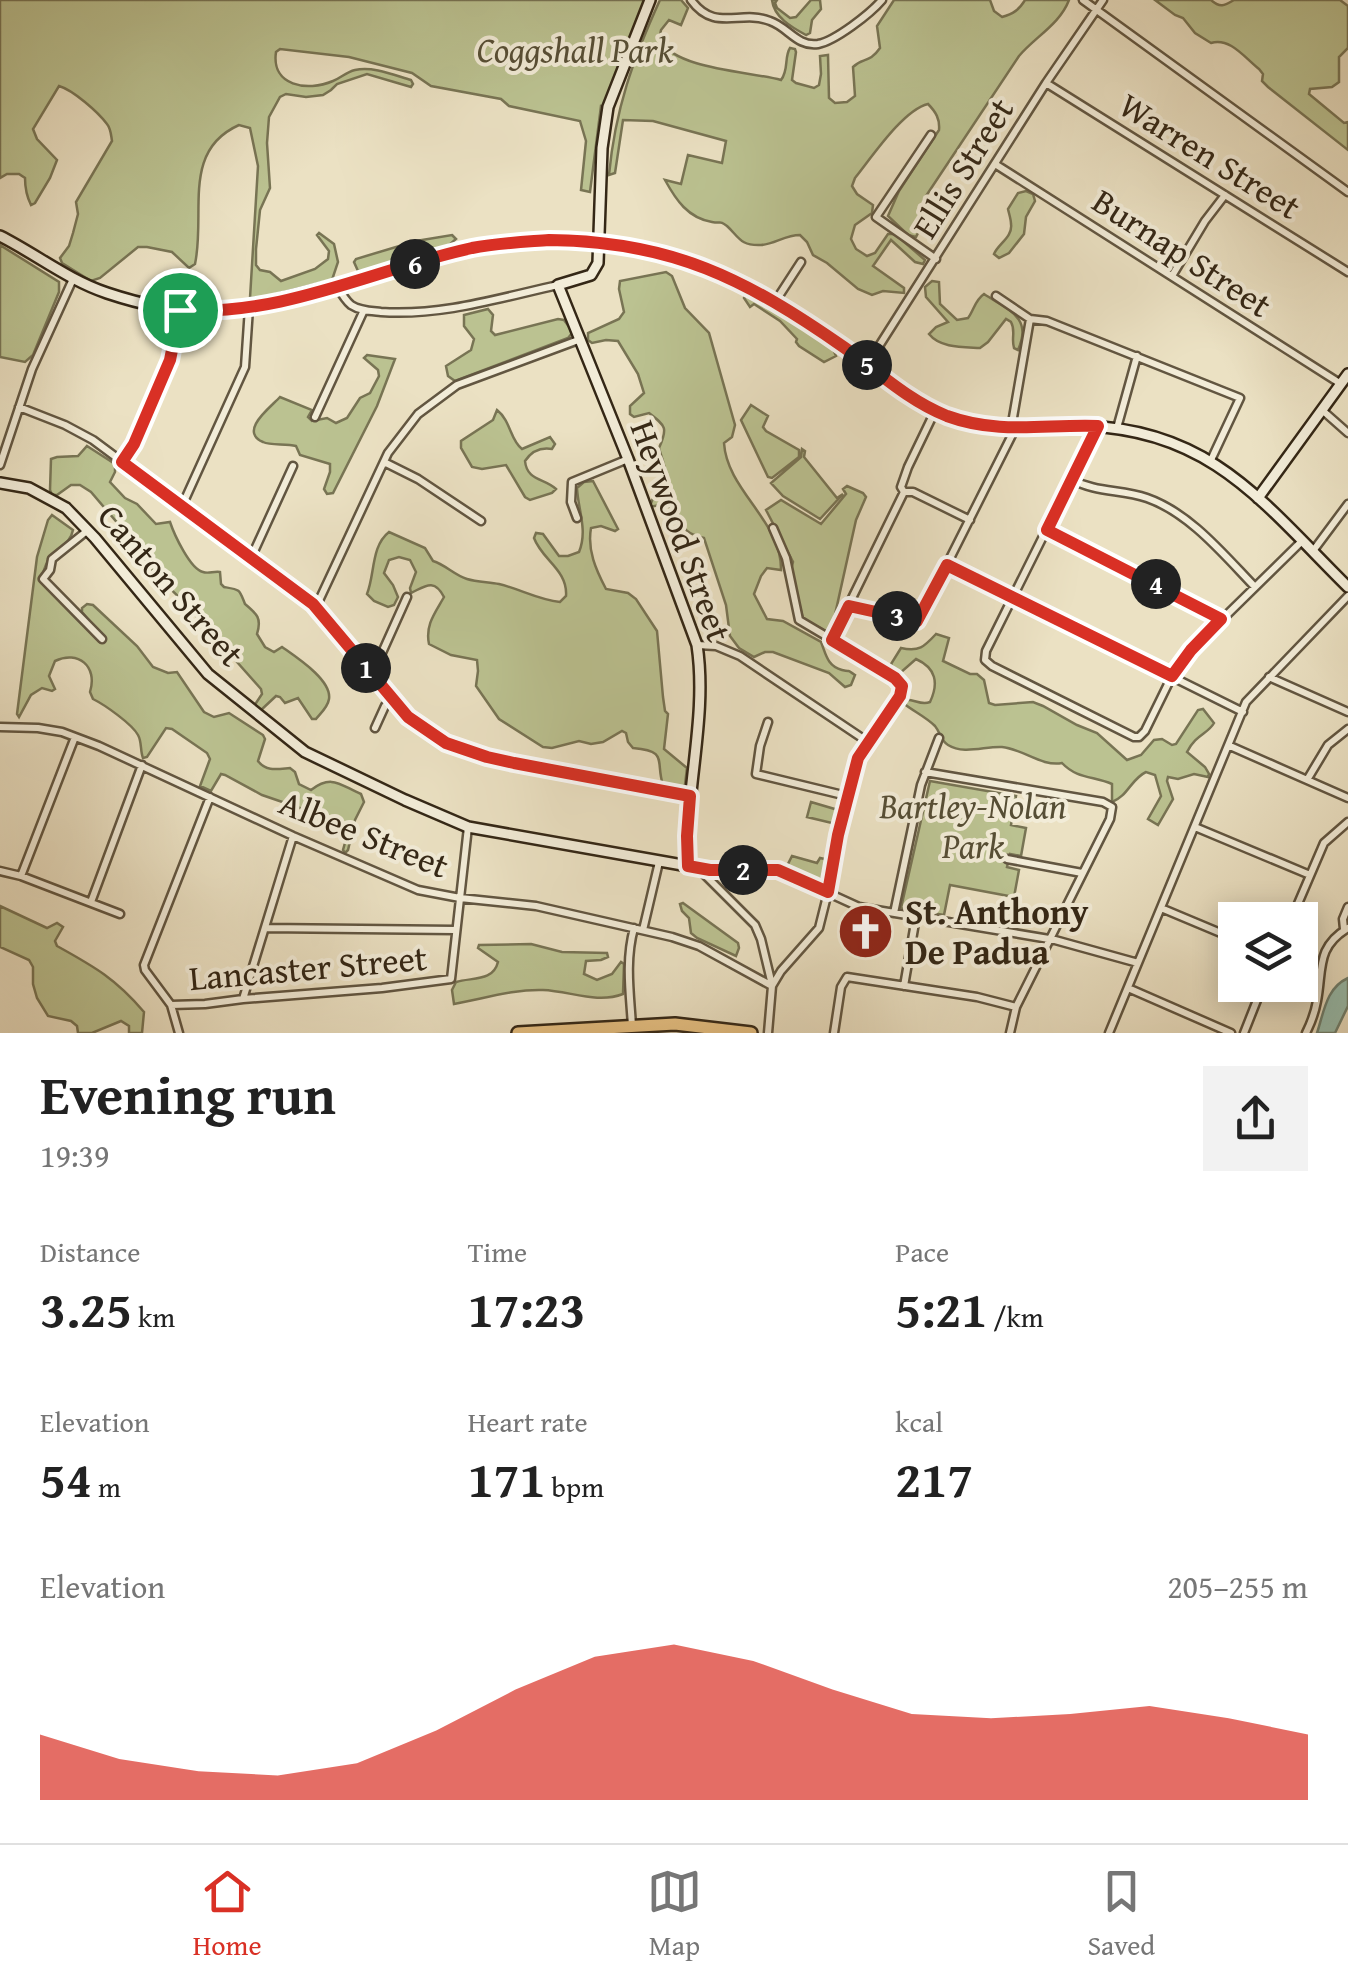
<!DOCTYPE html>
<meta charset="utf-8">
<style>
:root{--surface:#fff;--page:#f2f2f2;--text:#222;--muted:#767676;--line:#e0e0e0;--accent:#d93025}
body{margin:0;font-family:"Gentium Book Plus",serif;background:var(--page);color:var(--text);height:100vh;display:flex;flex-direction:column;font-size:38px;white-space:nowrap}
*{box-sizing:border-box;margin:0}
p{font-size:32px;color:var(--muted)}
.icon{flex:none;width:55px;height:55px;fill:none;stroke:currentColor;stroke-width:2;stroke-linecap:round;stroke-linejoin:round}
.map{position:relative;height:1033px;overflow:hidden}
.details{display:flex;flex-direction:column;background:var(--surface);flex:1}
.details>*{flex:none}
.controls{position:absolute;left:1218px;top:902px;display:grid;gap:20px}
.controls a{display:grid;place-items:center;width:100px;height:100px;border-radius:0px;background:var(--surface);box-shadow:0 5px 25px #0003;font-size:50px}
.pin{position:absolute;display:grid;place-items:center;width:85px;height:85px;color:#fff;margin:-42px;border:5px solid #fff;border-radius:50%;box-shadow:0 2px 10px #0007}
.km{position:absolute;width:50px;height:50px;margin:-25px;border-radius:50%;background:#222;color:#fff;font-size:28px;line-height:50px;text-align:center}
.round{display:grid;place-items:center;flex:none;width:105px;height:105px;border-radius:0px;background:var(--page)}
.overview{display:flex;align-items:center;justify-content:space-between;height:170px;padding:0 40px}
h1{font-size:55px;font-weight:800;line-height:75px}
.stats{display:grid;grid-template-columns:repeat(3,1fr);gap:15px;height:170px;padding:10px 40px}
.stats div{display:grid;align-content:center}
.stats b{font-size:50px;font-weight:800}
.stats small{font-size:28px;font-weight:400}
.stats p{font-size:28px}
.chart{height:280px;padding:20px 40px}
.chart p{display:flex;justify-content:space-between}
.chart svg{width:100%;height:180px;margin-top:10px;fill:var(--accent);opacity:.7}
.menu{display:flex;justify-content:space-around;align-items:center;height:140px;border-top:2px solid var(--line);background:var(--surface);font-size:28px;color:var(--muted)}
.menu a{display:grid;justify-items:center;gap:5px}
.menu .active{color:var(--accent)}
.map>svg:first-child{display:block}
</style>
<div class="map">
<svg width="1348" height="1033" viewBox="0 0 1348 1033">
<rect width="100%" height="100%" fill="#ebe1c3"/>
<filter id="stains"><feTurbulence type="fractalNoise" baseFrequency=".002" numOctaves="4"/><feColorMatrix values="0 0 0 0 .2 0 0 0 0 .09 0 0 0 0 .02 0 0 0 .5 -.17"/></filter>
<radialGradient id="worn" r=".72"><stop offset=".6" stop-color="#630" stop-opacity="0"/><stop offset="1" stop-color="#630" stop-opacity=".3"/></radialGradient>
<path fill="#bbc291" stroke="#787454" stroke-width="2.5" d="M0 0H650L608 107 601 106 590 192 581 190 586 141 580 121 509 106 501 99 431 86 412 73 349 57 280 49 276 52C271 86 307 92 333 81 341 78 346 72 355 70 373 66 394 75 411 80L413 84 411 87 367 74 337 84 331 90 323 95 306 97 286 94 280 97 269 117 267 143 270 188 260 210 256 249V265L260 270 270 272 281 281 315 269 328 259 329 251 317 235 319 233 334 244 338 262 332 280 260 298H250L258 166 250 128 239 125C181 151 206 213 195 264L189 268 172 252 147 247H138L100 278 91 281 62 263 60 258 69 246 73 233 78 214 76 202 112 141C111 135 111 129 107 124 98 112 73 90 59 86L33 129 37 139 57 160 50 178 35 203 31 205C27 197 25 188 25 178L19 174H7L0 178Z
M660 0H681L688 8 681 25 669 20 661 30 659 40C678 70 748 71 781 80 789 70 784 57 790 48L795 49 796 52 792 80 796 83 814 88 819 85 821 74 820 56 828 55 829 98 835 103 847 102 855 96 853 67C863 57 869 64 880 48L877 26 894 0H990L994 11 1002 17C1013 14 1019 10 1025 0H1069C1060 24 1035 37 1019 56L924 199 923 206 927 215 916 237 908 235 888 216 899 191 939 130C940 119 936 112 928 104 903 110 872 157 855 178L852 186 857 194 873 205 872 213 855 225 851 239 856 249 867 256 875 253 888 234H895L925 260 923 264 915 262 891 240 873 266 904 288V293L883 291 872 295 858 289 827 263 813 255 807 242 800 235C785 235 775 244 761 245 740 246 739 237 727 226 719 220 722 224 712 222 688 218 676 200 665 180L681 184 688 155 722 163 726 141 653 121 623 120 615 173 609 175C615 110 633 59 660 0Z
M772 0H777L775 3 777 8 790 18 796 17 811 0H820L821 9 812 20 810 33 806 35C791 27 774 17 772 0Z
M1155 0H1211C1220 8 1224 6 1234 0H1340L1348 6V48L1339 57V82L1332 87 1310 89 1309 94 1344 123 1348 122V150L1268 87 1262 81 1263 74 1259 69C1245 58 1230 37 1211 43L1195 33 1183 18 1175 15Z
M1026 191 1033 194 1035 201 1026 217 1024 234 1009 253 999 258 994 254C998 244 1013 237 1011 224 1011 219 1009 214 1008 209L1018 193Z
M452 235 456 239 448 246 364 271H358L354 262 356 259 416 241Z
M0 245 59 282V292L33 355 25 362 0 357Z
M666 272 672 276 685 308 709 333 735 425 732 437 724 443C727 491 782 521 781 570L767 568 761 576 754 594 767 619 783 621 821 642C826 654 827 666 842 670 854 673 844 668 855 675L851 685 845 687 829 673 773 652H765L754 657 739 648 730 636 726 605 704 538C688 534 682 530 678 513L664 504 650 507C652 494 664 487 665 474 666 467 661 456 659 448 668 428 666 426 649 413L634 417 630 414V406L644 393 638 374 618 341 606 340 592 343 588 340V333L619 319 624 312 619 289 620 281Z
M932 281 939 282 940 304 957 320 968 318C974 310 975 300 984 294 1008 310 1033 317 1018 350L1014 348C1011 338 1016 331 1011 322L1006 319 988 342 980 348C963 347 940 348 929 334L936 327 948 322 926 297 925 287Z
M747 293 833 349 836 356 824 362 799 346 796 342 797 339 780 321 754 304 750 307 744 298Z
M488 309 493 315 491 331 495 335 558 319 564 320 573 332 568 338 455 381 448 376 446 366 471 350 474 339 464 326V315Z
M367 355 395 359 377 406 333 493 327 494 324 489 330 472V464L300 455 296 446C286 443 271 446 263 442 238 431 271 407 280 397L312 410 308 417 312 421 327 418 336 423 347 418 360 398 370 393 379 376 378 370 364 358Z
M751 405 768 416 763 427 766 431 799 450V457L772 478 768 477 741 420Z
M497 410C511 421 510 440 522 449L550 437 555 444 552 449C540 447 531 452 525 461 527 481 544 478 556 489L552 493 530 500 525 497 506 465 482 469 472 467 461 448V441L493 420Z
M87 446 115 464V472L110 482 125 498 137 504 156 524 170 522C174 534 190 569 203 572 208 574 214 571 220 572L221 584 224 587C241 590 239 589 245 604 257 614 262 618 257 634L265 647 274 652 282 647C296 657 332 680 329 699 328 707 320 714 316 719H312L298 698 285 703 280 697 276 696 260 711 254 706 262 694 261 689 181 599 154 573 126 533 91 492 80 485H71L57 495H52L50 490 51 459 57 457 78 456Z
M802 449 805 451 804 457 837 498 843 494 820 519 783 496 771 483 801 457Z
M593 481 618 529 615 531 601 526 591 528C587 550 596 570 606 589L628 593 636 599 657 631 663 697 665 711 668 714 664 749 687 768 685 785 679 789 663 785C655 761 669 751 633 748L628 742 626 733 622 731 603 742 591 744 579 741 552 748 543 747 499 719 476 686 478 671 477 660 451 655 429 644C425 625 435 613 444 597 434 577 424 587 411 593L410 588 416 572 410 560 399 557 389 560 384 573 393 585 398 597 394 605 388 607 374 601 367 594C375 574 371 546 389 532L425 548 433 561C446 565 454 575 467 579 477 582 489 582 499 584 520 589 539 600 560 602L566 596C568 570 542 560 534 538L536 533 543 534 559 556H568L579 552C588 530 578 510 577 488L584 482Z
M847 486 863 493 866 497 856 520 834 619 828 632 803 619 791 570 793 562 766 510 781 500 821 524 846 494 843 489Z
M52 515 73 530C69 551 44 548 42 582L100 642H103L104 639 82 612V608L87 604 93 605 137 646 153 667 168 673 177 672 204 712 214 717 229 713 263 735 265 739 258 761C266 772 278 769 290 768L295 772 299 784 311 790C332 774 340 785 361 794L364 802 355 820 348 850 345 853 343 850 348 832 338 821 262 795 225 775 221 774 211 791 200 786 210 759 207 753 172 729 166 728 147 757 143 758C140 750 142 742 138 735 132 724 105 705 93 699L90 692C98 666 78 650 55 661L49 676 55 689 52 691 42 688 31 695 19 717 17 714 37 557 48 520Z
M936 634 949 638 943 661 970 674H977L984 680 989 703 995 705 1033 702 1043 706 1077 725 1097 733 1127 760 1141 755 1154 740 1162 739 1172 745 1176 744 1198 710 1203 709 1214 723C1208 734 1196 734 1187 752L1205 767 1209 774 1208 777 1194 774 1178 779 1168 777 1167 781 1173 799 1158 825 1148 819 1161 796 1155 775 1146 772C1131 779 1128 796 1112 802V784C1094 776 1077 779 1062 763 1042 767 1023 749 1002 747 985 746 964 755 948 745 941 741 940 732 935 726 926 717 913 711 903 703L904 700C914 698 920 706 930 702 939 683 936 668 916 659L899 674 895 672 891 664 901 648C919 652 924 647 936 634Z
M930 781 1016 796 1011 825 1026 828 1021 856 1010 854 1007 867 1019 870 1014 897 950 885 944 915 901 908Z
M811 802 838 810 836 824 807 817Z
M792 856 817 863 820 858 829 860 825 877 817 880 787 866Z
M683 903 738 943 739 948 736 956 697 938 691 933 689 918 682 911 680 904Z
M0 906 47 928 57 923 63 927 55 941 57 946C95 967 116 979 144 1012L142 1033H129V1026L121 1021 92 1033H78L77 1026 71 1021 48 1016 37 998 33 984V967L29 960 0 947Z
M531 944 562 952 607 953 608 957 601 960 586 961 584 974 597 980 612 974 621 962 624 964 623 994C597 1004 570 991 543 990 513 989 483 999 454 1004L452 990 456 982C472 977 493 982 498 962L478 948 479 945Z"/>
<path fill="#99beae" stroke="#718271" stroke-width="2.5" d="M1348 978V1006L1335 1033H1317C1324 1012 1326 988 1348 978Z"/>
<g fill="none" stroke-linecap="round" stroke-linejoin="round">
<defs>
<path id="street" d="M691 0C715 33 740 9 770 21 788 27 797 47 818 44 835 41 870 14 882 0
M1083 0 1348 192
M1046 83 1348 272
M931 135 876 217 936 259
M995 164 1341 384
M1172 276 1205 221 1225 195
M337 286C341 293 345 300 351 305 360 311 371 311 381 312 443 316 499 298 558 285
M996 296 1030 319 1047 321 1240 398 1211 460
M775 302 801 262
M867 365 1046 83 1103 0
M19 407 65 425 93 440 313 604 408 717 446 743 487 757 514 763 690 796
M1322 410 1348 433
M315 417 364 310
M1098 426 986 651 985 660 992 666 1134 737H1139L1145 731 1172 676 1191 650 1302 541
M1117 428 1137 356
M1011 429 1030 319
M122 462 134 444 170 360 180 309
M384 462 418 479 481 521
M0 465 32 369 73 279
M1071 479C1096 493 1120 489 1147 498 1190 513 1224 555 1255 587
M904 492H913L970 520
M182 506 245 367 249 308
M577 518 571 502 572 482 628 459
M1047 529 1147 579 1221 619
M88 530 52 559 50 570 43 579 102 639
M1313 551 1348 504
M251 558 293 466
M947 565 1243 712
M849 606 915 621 919 620 1015 429
M316 607 388 453 418 414 457 385 581 339
M832 639 904 492 901 487 908 467 935 411
M697 645 716 646 740 656 868 742
M372 675 407 597
M1269 677 1348 712
M768 722 760 746 756 774 847 796
M0 727 38 728 62 732 99 746 293 836 418 890 460 898 536 906 672 937 699 946 772 986
M375 728 385 706 392 699
M1230 746 1348 798
M925 772 1103 802 1112 807 1110 819 1016 1007 1010 1033
M1307 780 1328 745 1348 729
M1195 827 1310 875
M1007 859 1082 873
M688 866 711 871 778 870 859 907 1055 940 1138 963
M0 871 21 876 120 914
M702 872 755 925 761 939 772 985
M21 876 75 737
M91 902 142 765
M1161 908 1235 939
M894 913 921 785 939 738
M1291 920 1324 843 1348 822
M265 928 455 930
M1344 929 1343 919 1348 907
M643 930 659 862
M904 986 916 917
M1128 988 1231 1033
M243 999 293 836
M171 1005 205 1004 243 999 382 988 451 979 468 827
M632 1026C630 993 625 961 634 928
M179 1033 171 1005 145 970 144 965 210 797
M768 1033 772 986 781 971 819 928 828 892 839 833 857 758 899 696 902 686 895 677 799 620 786 558 773 528
M834 1033 841 987 847 977 977 997 1016 1007
M1109 1033 1246 702 1348 596
M1244 1033 1263 985
M1306 1033C1311 1023 1315 1012 1317 1001 1323 969 1316 947 1348 928"/>
<path id="secondary" d="M0 236C36 254 68 280 107 293 137 303 172 311 203 311 251 312 299 298 344 284 420 262 494 238 574 240 680 243 759 288 843 347 874 369 903 396 937 412 961 423 991 429 1018 429 1041 428 1063 425 1086 426 1212 430 1265 505 1348 587
M0 483 29 488 66 508 95 538 208 674 305 752 405 800 468 827 688 866C684 792 708 718 697 645L628 459 558 285 591 275 598 263 602 148 608 107 650 0
M1258 498 1348 374"/>
<path id="highway" d="M518 1033 675 1024 751 1033"/>
</defs>
<use href="#street" stroke="#625641" stroke-width="11"/>
<use href="#secondary" stroke="#342716" stroke-width="14"/>
<use href="#highway" stroke="#342716" stroke-width="16"/>
<use href="#street" stroke="#f2ecd8" stroke-width="6"/>
<use href="#secondary" stroke="#f2ecd8" stroke-width="9"/>
<use href="#highway" stroke="#e6c082" stroke-width="11"/>
</g>
<g fill="none" stroke-linecap="round" stroke-linejoin="round">
<defs>
<path id="route" d="M549 240C672 241 746 279 845 348 878 372 909 401 947 416 999 435 1045 424 1098 426L1047 530 1221 619 1191 650 1172 676 947 565 917 621 849 606 832 640 895 678 902 686 900 696 858 758 838 835 828 892 778 870H710L688 866 687 836 690 796 514 763 487 757 446 743 408 717 313 604 122 462 134 444 170 360 180 310C282 317 375 269 472 248 498 243 523 242 549 240Z"/>
</defs>
<use href="#route" stroke="#fff" stroke-width="20"/>
<use href="#route" stroke="#d93025" stroke-width="12"/>
</g>
<defs>
<symbol id="church-disc" viewBox="-11 -11 22 22"><circle r="9.5" fill="#8f2418" stroke="#f2ecd8"/><path d="M-1.2-6h2.4v3.5h3.3v2.4h-3.3V6h-2.4V-.1h-3.3v-2.4h3.3Z" fill="#fff"/></symbol>
</defs>
<g fill-rule="evenodd">
<use href="#church-disc" x="834" y="900" width="63" height="63"/>
</g>
<g text-anchor="middle" stroke-width="8" stroke-linejoin="round" paint-order="stroke">
<g font-size="35" font-style="italic" fill="#564e35" stroke="#f2ecd8">
<text x="575" y="62">Coggshall Park</text>
<text x="973" y="818">Bartley-Nolan<tspan x="973" dy="40">Park</tspan></text>
</g>
<g font-size="35" fill="#342716" stroke="#f2ecd8">
<text transform="translate(1210 156) rotate(32)" y="12">Warren Street</text>
<text transform="translate(963 168) rotate(-58)" y="12">Ellis Street</text>
<text transform="translate(1182 253) rotate(33)" y="12">Burnap Street</text>
<text transform="translate(681 531) rotate(70)" y="12">Heywood Street</text>
<text transform="translate(171 585) rotate(49)" y="12">Canton Street</text>
<text transform="translate(364 834) rotate(22)" y="12">Albee Street</text>
<text transform="translate(308 968) rotate(-5)" y="12">Lancaster Street</text>
</g>
<g font-size="35" font-weight="bold" fill="#342716" stroke="#f2ecd8" text-anchor="start">
<text x="905" y="924">St. Anthony<tspan x="905" dy="40">De Padua</tspan></text>
</g>
</g>
<rect width="100%" height="100%" filter="url(#stains)"/>
<rect width="100%" height="100%" fill="url(#worn)"/>
</svg>
<div class="controls">
<a><svg class="icon" aria-label="layers" viewBox="0 0 24 24"><path d="M12 4l9 5-9 5-9-5zM3 14l9 5 9-5"/></svg></a>
</div>
<div class="pin" style="left:180px;top:310px;background:#1e9e55"><svg class="icon" aria-label="arrive" viewBox="0 0 24 24"><path d="M6 21V4h12l-3 4 3 4H6"/></svg></div>
<b class="km" style="left:366px;top:668px">1</b>
<b class="km" style="left:743px;top:870px">2</b>
<b class="km" style="left:897px;top:616px">3</b>
<b class="km" style="left:1156px;top:584px">4</b>
<b class="km" style="left:867px;top:365px">5</b>
<b class="km" style="left:415px;top:264px">6</b>
</div>
<section class="details">
<div class="overview"><div><h1>Evening run</h1><p>19:39</p></div><a class="round"><svg class="icon" aria-label="share" viewBox="0 0 24 24"><path d="M12 15V3M7 8l5-5 5 5M5 13v7h14v-7"/></svg></a></div>
<div class="stats">
<div><p>Distance</p><b>3.25<small> km</small></b></div>
<div><p>Time</p><b>17:23</b></div>
<div><p>Pace</p><b>5:21<small> /km</small></b></div>
</div>
<div class="stats">
<div><p>Elevation</p><b>54<small> m</small></b></div>
<div><p>Heart rate</p><b>171<small> bpm</small></b></div>
<div><p>kcal</p><b>217</b></div>
</div>
<div class="chart"><p><span>Elevation</span>205–255 m</p>
<svg viewBox="0 0 160 44" preserveAspectRatio="none"><path d="M0 44V28L10 34L20 37L30 38L40 35L50 27L60 17L70 9L80 6L90 10L100 17L110 23L120 24L130 23L140 21L150 24L160 28V44z"/></svg>
</div>
</section>
<nav class="menu">
<a class="active"><svg class="icon" aria-label="home" viewBox="0 0 24 24"><path d="M3 11l9-7 9 7M6 9v11h12V9"/></svg>Home</a>
<a><svg class="icon" aria-label="map" viewBox="0 0 24 24"><path d="M3 6l6-2 6 2 6-2v14l-6 2-6-2-6 2zM9 4v14M15 6v14"/></svg>Map</a>
<a><svg class="icon" aria-label="saved" viewBox="0 0 24 24"><path d="M7 4h10v16l-5-4-5 4z"/></svg>Saved</a>
</nav>
